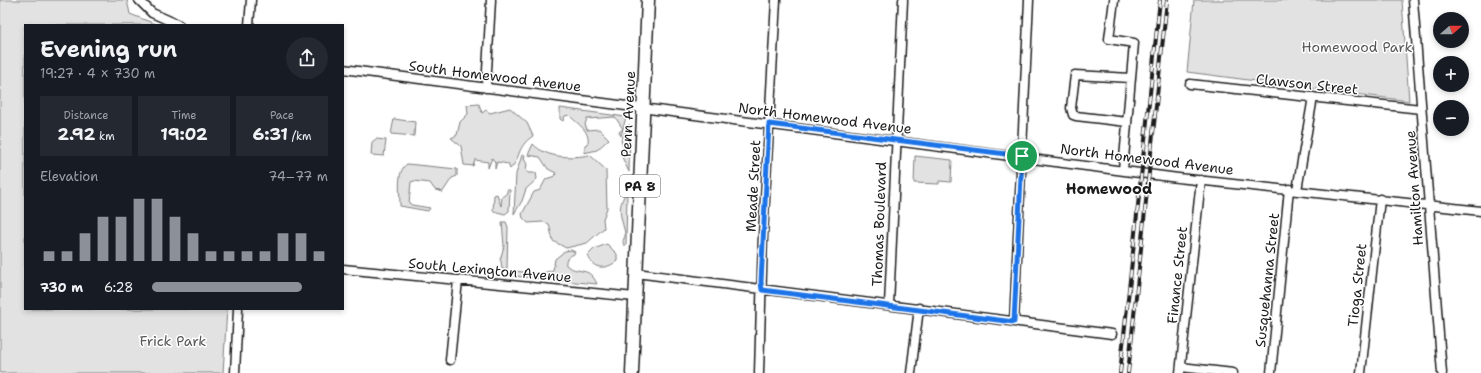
<!DOCTYPE html>
<meta charset="utf-8">
<style>
:root{--surface:#171b24;--page:#242831;--text:#f1f3f6;--muted:#9ea1a6;--accent:#8c9099}
body{margin:0;font-family:"Shantell Sans",sans-serif;background:var(--page);color:var(--text);height:100vh;display:flex;flex-direction:column;font-size:15px;white-space:nowrap}
*{box-sizing:border-box;margin:0}
p{font-size:13px;color:var(--muted)}
.icon{flex:none;width:22px;height:22px;fill:none;stroke:currentColor;stroke-width:2;stroke-linecap:round;stroke-linejoin:round}
.map{position:relative;flex:1;overflow:hidden}
.side{position:absolute;left:24px;top:24px;width:320px;height:286px;display:flex;flex-direction:column;background:var(--surface);border-radius:0px;box-shadow:0 2px 6px #0003}
.side>*{flex:none}
.needle{width:26px;rotate:69deg}
.buttons{position:absolute;left:1433px;top:12px;display:grid;gap:8px}
.buttons a{display:grid;place-items:center;width:36px;height:36px;border-radius:50%;background:var(--surface);box-shadow:0 2px 6px #0003;font-size:20px}
.pin{position:absolute;display:grid;place-items:center;width:34px;height:34px;color:#fff;margin:-17px;border:2px solid #fff;border-radius:50%;box-shadow:0 1px 4px #0007}
.round{display:grid;place-items:center;flex:none;width:42px;height:42px;border-radius:21px;background:var(--page)}
.overview{display:flex;align-items:center;justify-content:space-between;height:68px;padding:0 16px}
h1{font-size:22px;font-weight:700;line-height:30px}
.metrics{display:grid;grid-template-columns:repeat(3,1fr);gap:6px;height:68px;padding:4px 16px}
.metrics div{display:grid;align-content:center;border-radius:0px;background:var(--page);text-align:center}
.metrics b{font-size:17px;font-weight:700}
.metrics small{font-size:11px;font-weight:400}
.metrics p{font-size:11px}
.chart{height:112px;padding:8px 16px}
.chart p{display:flex;justify-content:space-between}
.chart svg{width:100%;height:72px;margin-top:4px;stroke:var(--accent);stroke-width:6}
ul{padding:0 16px;list-style:none;font-size:13px}
li{display:grid;grid-template-columns:64px 48px 1fr;align-items:center;height:30px}
li i{height:10px;border-radius:5px;background:var(--accent)}
.map>svg:first-child{display:block}
</style>
<div class="map">
<svg width="1481" height="373" viewBox="0 0 1481 373">
<rect width="100%" height="100%" fill="#fff"/>
<filter id="ink" filterUnits="userSpaceOnUse"><feTurbulence type="fractalNoise" baseFrequency=".025" numOctaves="2"/><feDisplacementMap in="SourceGraphic" scale="8" xChannelSelector="R" yChannelSelector="G"/><feConvolveMatrix kernelMatrix="1 2 1 2 8 2 1 2 1" color-interpolation-filters="sRGB"/></filter>
<g filter="url(#ink)">
<path fill="#e2e2e2" stroke="#7f7f7f" d="M0 0H127L130 14 158 25H25V309H227L223 373H0Z
M1194 0H1402L1409 101 1187 72Z
M479 104 482 113 486 110 490 113 510 108 527 123 533 136C516 147 521 159 510 169L508 164 497 162 495 169V162L492 158 488 168V162L475 160 473 166 464 165 461 146 451 138 457 135 460 122 468 114 467 105Z
M560 108 626 117 621 136 619 132 623 129 615 117 587 119 585 124 587 130 599 129 609 139 597 150 584 153 585 145 588 143C590 130 576 123 569 115L565 116 563 121 560 119Z
M394 119 415 122 414 136 391 134Z
M628 125H630L629 172 621 155 624 149 621 141Z
M376 139 386 140 384 156 371 155 372 142Z
M533 144C547 159 572 158 590 155L606 170 607 208 603 219 604 228 587 243 566 248 553 241 549 224 543 222 528 223 523 218 522 214 534 192 540 190 546 179 555 176 556 173 548 169 540 157 528 155Z
M522 155H525L524 159 527 164 526 170 528 173H536L537 179 526 189 522 201 514 214 516 174Z
M915 156 952 160 951 182 939 181V184L914 183Z
M407 164 457 169V176L452 178 442 193 440 191 435 190 430 183 414 181 411 182 409 203 412 205 430 208 428 211 400 206C400 193 396 171 407 164Z
M507 190H510L509 211 505 214 493 211 494 195 497 194 501 206 502 197 507 193Z
M627 191 626 245H624C621 240 626 238 625 233 621 216 616 208 627 191Z
M502 222H506L508 227 507 269H502L501 261 500 260 504 246Z
M607 244 617 254V261C606 270 592 270 588 255L594 249Z
M571 250 575 252 574 254C568 257 565 259 566 265 578 275 589 265 597 284L513 276 515 271 540 274 553 270 555 259 565 251Z"/>
<g fill="none" stroke-linecap="round" stroke-linejoin="round">
<defs>
<path id="minor" d="M139 0 152 13 179 25
M1114 0 1109 39 1134 43 1123 170
M1413 0 1442 373
M249 25 251 0
M343 69 1178 178 1481 211
M1190 84 1421 109
M486 88 491 0
M1127 122 1076 116 1073 115 1071 108 1075 75 1131 78
M1297 190 1313 97
M343 269 635 297
M636 273 1112 334
M889 305 903 0
M1014 322 1029 0
M450 360 458 280
M1181 367 1233 373
M235 373 238 309
M759 373 763 236 776 0
M911 373 919 308
M1180 373 1201 180
M1271 373 1289 189
M1361 373 1380 199"/>
<path id="highway" d="M632 373 648 0"/>
</defs>
<use href="#minor" stroke="#1c1c1c" stroke-width="11"/>
<use href="#highway" stroke="#1c1c1c" stroke-width="15"/>
<use href="#minor" stroke="#fff" stroke-width="8"/>
<use href="#highway" stroke="#fff" stroke-width="12"/>
<defs>
<path id="rail" d="M1120 373 1160 0
M1128 373 1167 0"/>
</defs>
<use href="#rail" stroke="#1c1c1c" stroke-width="4"/>
<use href="#rail" stroke="#fff" stroke-width="2.5" stroke-dasharray="8" stroke-linecap="butt"/>
</g>
</g>
<g fill="none" stroke-linecap="round" stroke-linejoin="round" filter="url(#ink)">
<defs>
<path id="route" d="M769 124 1022 156 1014 322 762 290 761 282Z"/>
</defs>
<use href="#route" stroke="#fff" stroke-width="8"/>
<use href="#route" stroke="#1a73e8" stroke-width="5"/>
</g>
<g text-anchor="middle" stroke-width="3" stroke-linejoin="round" paint-order="stroke">
<rect fill="#fff" stroke="#606060" stroke-width="1" x="620" y="175" width="40" height="22" rx="3"/>
<g font-size="13" font-weight="bold" fill="#1c1c1c">
<text x="640" y="191">PA 8</text>
</g>
<g font-size="14" fill="#575757" stroke="#fff">
<text x="1357" y="52">Homewood Park</text>
<text x="173" y="346">Frick Park</text>
</g>
<g font-size="14" fill="#1c1c1c" stroke="#fff">
<text transform="translate(495 76) rotate(7)" y="5">South Homewood Avenue</text>
<text transform="translate(1307 84) rotate(6)" y="5">Clawson Street</text>
<text transform="translate(628 114) rotate(-87)" y="5">Penn Avenue</text>
<text transform="translate(825 118) rotate(7)" y="5">North Homewood Avenue</text>
<text transform="translate(1147 159) rotate(7)" y="5">North Homewood Avenue</text>
<text transform="translate(753 186) rotate(-87)" y="5">Meade Street</text>
<text transform="translate(1414 188) rotate(-94)" y="5">Hamilton Avenue</text>
<text transform="translate(879 224) rotate(-88)" y="5">Thomas Boulevard</text>
<text transform="translate(490 270) rotate(5)" y="5">South Lexington Avenue</text>
<text transform="translate(1177 275) rotate(-84)" y="5">Finance Street</text>
<text transform="translate(1267 280) rotate(-84)" y="5">Susquehanna Street</text>
<text transform="translate(1357 285) rotate(-84)" y="5">Tioga Street</text>
</g>
<g font-size="15" font-weight="bold" fill="#1c1c1c" stroke="#fff">
<text x="1109" y="194">Homewood</text>
</g>
</g>
</svg>
<div class="buttons">
<a><svg class="needle" viewBox="-14 -14 28 28"><path d="M0-13l5 13h-10z" fill="#e53935"/><path d="M0 13l5-13h-10z" fill="#9ea1a6"/></svg></a>
<a>+</a>
<a>−</a>
</div>
<div class="pin" style="left:1022px;top:156px;background:#1e9e55"><svg class="icon" aria-label="arrive" viewBox="0 0 24 24"><path d="M6 21V4h12l-3 4 3 4H6"/></svg></div>
<section class="side">
<div class="overview"><div><h1>Evening run</h1><p>19:27 · 4 × 730 m</p></div><a class="round"><svg class="icon" aria-label="share" viewBox="0 0 24 24"><path d="M12 15V3M7 8l5-5 5 5M5 13v7h14v-7"/></svg></a></div>
<div class="metrics">
<div><p>Distance</p><b>2.92<small> km</small></b></div>
<div><p>Time</p><b>19:02</b></div>
<div><p>Pace</p><b>6:31<small> /km</small></b></div>
</div>
<div class="chart"><p><span>Elevation</span>74–77 m</p>
<svg viewBox="0 0 160 44" preserveAspectRatio="none"><path d="M5 44V38M15 44V38M25 44V27M35 44V17M45 44V17M55 44V6M65 44V6M75 44V17M85 44V27M95 44V38M105 44V38M115 44V38M125 44V38M135 44V27M145 44V27M155 44V38"/></svg>
</div>
<ul>
<li><b>730 m</b>6:28<i style="width:85%"></i></li>
</ul>
</section>
</div>
